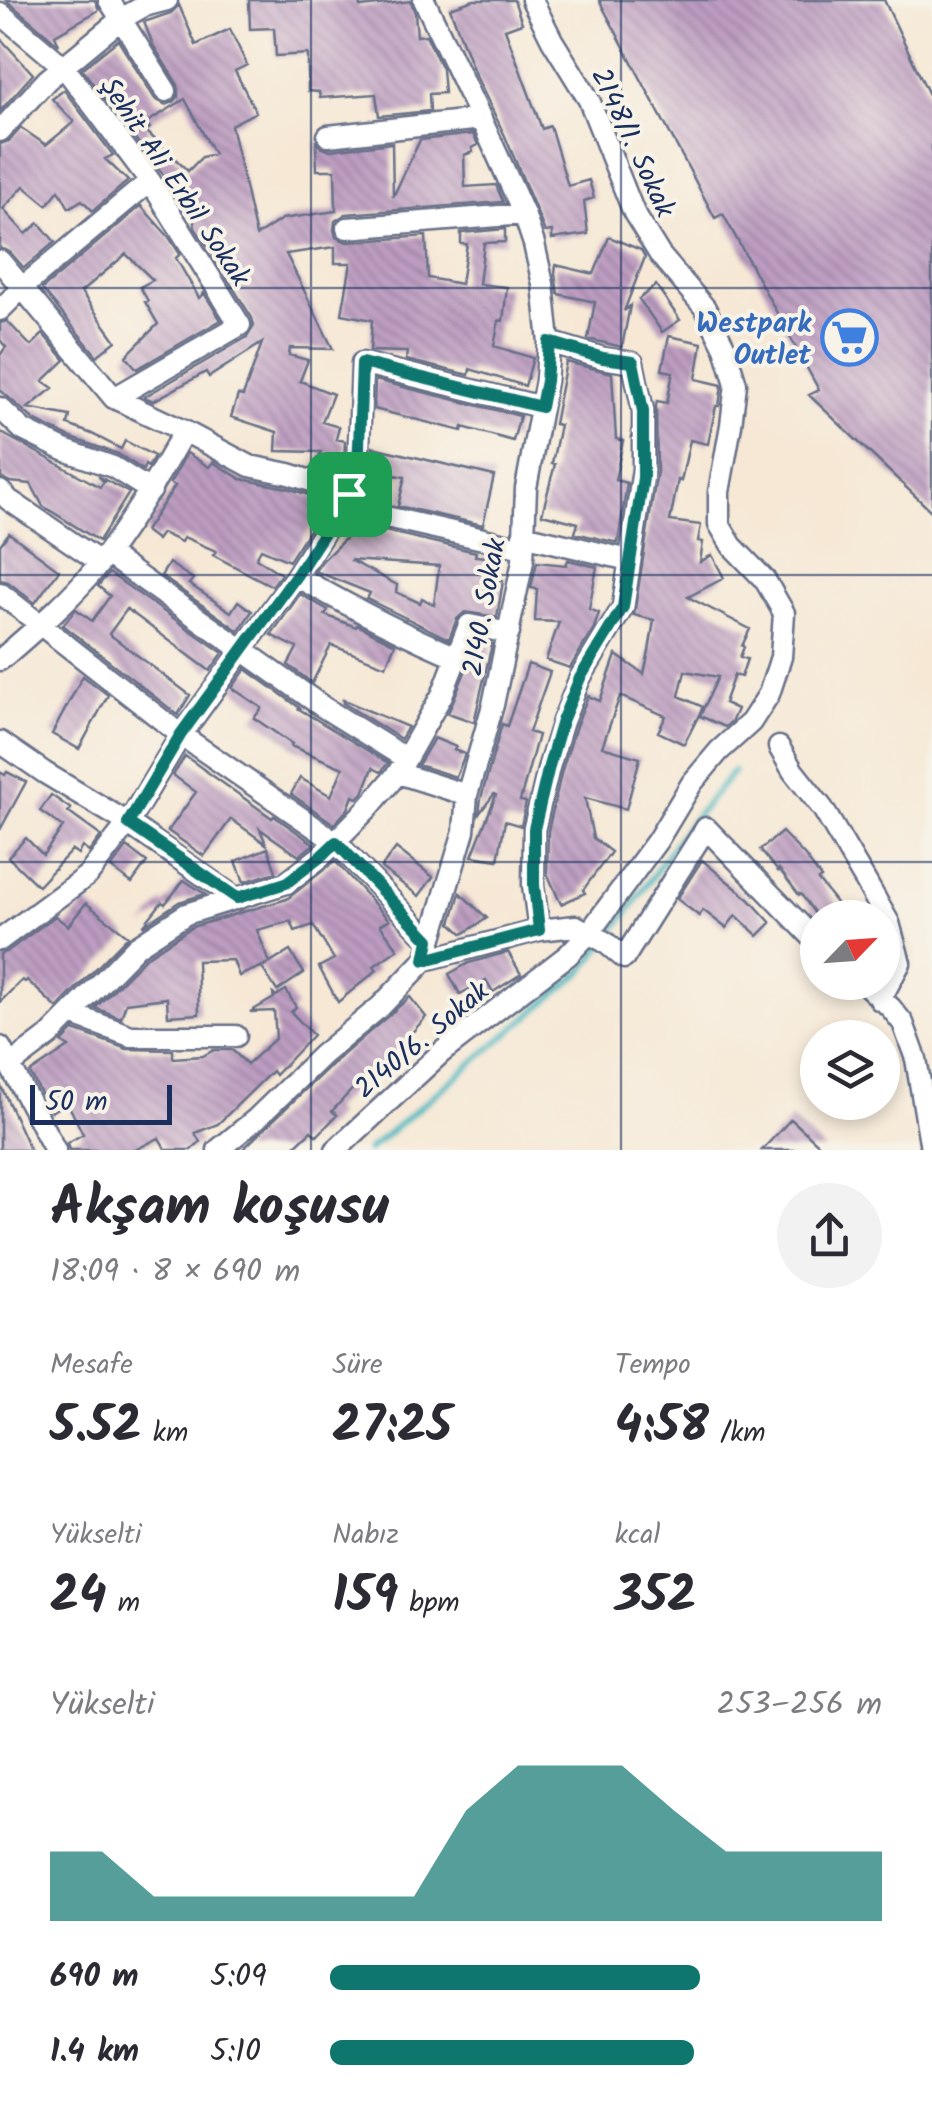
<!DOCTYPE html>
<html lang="tr">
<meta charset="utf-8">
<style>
:root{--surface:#fff;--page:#f2f2f3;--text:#2b2b33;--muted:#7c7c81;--accent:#0f766e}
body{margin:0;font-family:Kalam,sans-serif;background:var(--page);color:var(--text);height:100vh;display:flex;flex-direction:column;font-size:38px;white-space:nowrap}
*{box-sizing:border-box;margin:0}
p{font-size:32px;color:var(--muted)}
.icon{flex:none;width:55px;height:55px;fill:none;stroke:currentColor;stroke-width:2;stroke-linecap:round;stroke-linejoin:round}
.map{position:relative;height:1150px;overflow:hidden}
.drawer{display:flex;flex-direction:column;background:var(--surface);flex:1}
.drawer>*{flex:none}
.needle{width:65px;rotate:65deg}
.buttons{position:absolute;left:800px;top:900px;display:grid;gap:20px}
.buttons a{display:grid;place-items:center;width:100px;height:100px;border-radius:50%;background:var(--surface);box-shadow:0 5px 15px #0003;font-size:50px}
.scale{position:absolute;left:30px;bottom:25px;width:142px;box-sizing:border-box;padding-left:10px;border:5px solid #1b2f5e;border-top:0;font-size:28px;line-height:35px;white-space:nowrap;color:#1b2f5e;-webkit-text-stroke:8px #f7f3e8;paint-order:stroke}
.pin{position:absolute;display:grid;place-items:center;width:85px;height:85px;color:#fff;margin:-42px;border-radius:20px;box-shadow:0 5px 15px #0006}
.round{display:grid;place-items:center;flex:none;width:105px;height:105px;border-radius:52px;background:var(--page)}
.overview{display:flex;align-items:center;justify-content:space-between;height:170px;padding:0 50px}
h1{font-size:55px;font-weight:700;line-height:75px}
.figures{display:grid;grid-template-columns:repeat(3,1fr);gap:15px;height:170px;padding:10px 50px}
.figures div{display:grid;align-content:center}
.figures b{font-size:50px;font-weight:700}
.figures small{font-size:28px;font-weight:400}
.figures p{font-size:28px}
.chart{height:280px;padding:20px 50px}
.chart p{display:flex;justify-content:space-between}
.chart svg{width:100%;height:180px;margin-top:10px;fill:var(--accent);opacity:.7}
ul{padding:0 50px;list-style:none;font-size:32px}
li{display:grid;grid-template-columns:160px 120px 1fr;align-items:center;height:75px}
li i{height:25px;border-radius:12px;background:var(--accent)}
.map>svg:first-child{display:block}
</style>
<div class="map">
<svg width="932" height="1150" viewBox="0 0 932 1150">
<defs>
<pattern id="building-back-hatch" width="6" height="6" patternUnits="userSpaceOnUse" patternTransform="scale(2.5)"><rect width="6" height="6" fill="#bd9dc1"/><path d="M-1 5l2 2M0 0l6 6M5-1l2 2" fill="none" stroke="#9980a0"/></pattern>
</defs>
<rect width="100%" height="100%" fill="#f7f3e8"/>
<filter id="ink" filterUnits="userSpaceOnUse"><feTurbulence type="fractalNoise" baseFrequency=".01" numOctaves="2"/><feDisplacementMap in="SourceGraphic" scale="20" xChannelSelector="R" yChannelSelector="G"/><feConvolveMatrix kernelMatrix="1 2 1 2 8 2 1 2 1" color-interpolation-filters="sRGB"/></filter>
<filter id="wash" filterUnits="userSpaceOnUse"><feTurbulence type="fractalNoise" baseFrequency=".0048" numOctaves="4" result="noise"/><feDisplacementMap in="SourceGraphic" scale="40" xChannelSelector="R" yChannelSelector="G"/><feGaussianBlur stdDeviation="2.25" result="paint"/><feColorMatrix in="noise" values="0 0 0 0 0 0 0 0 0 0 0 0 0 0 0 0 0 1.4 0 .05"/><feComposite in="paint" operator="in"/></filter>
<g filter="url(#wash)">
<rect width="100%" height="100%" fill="#f6e8d5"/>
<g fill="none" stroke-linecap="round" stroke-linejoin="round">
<path stroke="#49b7c1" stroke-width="6" d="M368 1150 583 971 631 908 681 834 734 771"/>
</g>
<g id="blocks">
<path fill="url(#building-back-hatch)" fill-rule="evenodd" d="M6 0H95L99 10 55 35 59 45Z
M249 0H359L360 7 411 1 415 13 417 36 426 35 442 69 444 93 429 94 430 111 379 116 376 94 320 98 319 92 308 91V54L276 56 274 28 250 29Z
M474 0H514L522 23 505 29 542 129 550 126 568 186 589 180 594 198 584 201 588 234 552 239V231L545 232 505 136 474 72 450 8Z
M599 0H884L932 101V512L809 395 819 390 723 214 715 218Z
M179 5 196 45 230 29 247 65 235 71 256 112 231 125 256 236 282 219 336 211 335 170H317L316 142 322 148 330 150 392 143 393 197 420 140 473 134 478 145 472 148 473 152 464 155 465 187 496 185 503 202 346 214 335 221 334 230 336 237 347 242 426 236 428 278 461 284 467 244H461V233L505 229V242L484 243 479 284 507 287 503 321 499 320 494 346 533 358 525 386 470 369 469 375 406 360 407 352 370 351 372 320 342 314 351 263H335V247L286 254 333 349 290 348 289 355 308 360 300 381 333 394 322 422 339 427 336 439 345 441 344 467 341 466 338 475 315 468 321 452 276 451 277 432 231 417 238 395 243 396 262 343 209 377 206 372 153 401 144 397 247 337 254 326 252 318 225 275 226 274 195 228 191 204 160 171 82 69 118 40 155 99 166 105 174 102 178 97V85L153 45 144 22 171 13ZM185 99 214 154 202 157 188 171 146 131 150 128 146 123Z
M0 38 33 74 0 111Z
M64 90 113 155 105 159 128 181 93 211 82 200 69 208 59 190 47 205 24 186 3 209 26 234 39 223 55 242 24 268 10 252 0 248V144L9 141 21 128 46 145 74 122 52 99Z
M141 206 169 237 180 254 176 258 199 298 204 293 221 320 137 369 126 356 158 324 145 302 148 301 140 287 153 280 126 254 81 292 116 341 97 356 42 289Z
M609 237 641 250 645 257 624 311 630 306 622 347 588 339 595 302 558 294 555 273 556 265 594 274Z
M656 285 680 320 662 332 639 299Z
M7 321 31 346 43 334 65 360 43 381 53 388 28 408 70 416 68 425 92 434 121 449 125 441 154 456 148 467 145 465 143 470 118 454 69 437 34 420 0 390V355L6 347 0 340V323Z
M669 336 702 343 696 379 722 385 719 406H716L708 444 690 440 681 481 678 480 670 521 701 525 698 541 703 542 700 562 712 555 724 578 688 597 750 629 742 646 744 647 740 657 747 659 741 677 734 675 724 703 737 709 732 721 725 727 700 716 718 677 685 671 679 696 703 707 684 744 658 732 666 716 620 696 602 747 640 758 626 809 585 798 593 838 611 852 583 890 585 893 561 904 547 873 548 831 562 770 576 726 588 696 600 701 616 655 644 674 649 651 654 620 634 615 657 471 656 406 657 401 667 403 673 372 662 370Z
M566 362 612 373 616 439 623 441 615 480 627 483 618 543 575 533 578 523 542 514 555 464 552 463 560 425 554 424Z
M375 380 520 416 513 441 463 427 462 431 374 409Z
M0 432 100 487 104 482 98 476 129 493 99 541 43 506 31 484 10 482 1 478Z
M373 447 494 476 483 525 398 506 405 477 372 471Z
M187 453 209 467 213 462 241 479 287 488 328 501 289 561 261 549 256 558 281 574 272 586 213 555 216 551 184 537 181 542 162 533 157 540 145 531 175 486 170 483Z
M359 525 476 552 475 556 496 558 494 581H503L497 617 465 612 457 619 449 639 367 599 370 593 315 571 322 561ZM350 560 439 566 434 605 422 598 420 603 396 592 397 585Z
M9 533 59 570 35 603 8 582 0 580V545Z
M568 560 597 567 589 609 599 613 594 628 570 668 546 660 559 622 535 621 537 589 531 588 537 562 566 565Z
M169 563 193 579 189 584 231 612 238 601 252 611 239 631 161 576Z
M109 573 223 653 210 671 127 609 109 634 190 695 178 715 63 625 76 609 92 621 110 596 98 586Z
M300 594 328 610 325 615 356 627 357 625 395 644 386 666 331 645 312 683 288 665 297 648 271 635Z
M478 641 492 644 474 722 448 713Z
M528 664 550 672 529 732 538 735 520 801 526 802 521 826 505 821 498 860 472 856 496 795 494 794 479 814 481 798 502 724 507 726Z
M246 669 300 708 299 709 388 763 381 772 373 768 363 793 358 798 353 796 348 809 334 824 291 794 300 778 331 796 343 768 291 746 292 744 254 718 262 708 232 688Z
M83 676 108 695 79 749 52 734Z
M343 700 408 727 401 739 343 703Z
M434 738 456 747 454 750 465 754 456 777 418 765Z
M185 756 248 801 272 818 274 816 314 844 299 856 260 829 266 844 231 819 204 856 168 831 196 792 173 775Z
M0 772 5 775 7 772 26 782 0 830Z
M51 795 71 809 68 812 101 836 89 852 82 847 78 854 72 850 38 886 8 857 26 838 43 855 63 827 40 811Z
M782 832 805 856 821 878 818 880 848 918H818L801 894 799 895 779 869 778 871 760 850Z
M127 847 147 862 132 883 111 868Z
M268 848 276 872 244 882 236 861Z
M396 848 433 877 419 896 381 868Z
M702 860 749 899 771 923 758 936 736 915 726 928 703 910 699 916 677 899Z
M335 861 389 920 380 925 398 949 374 966 377 970 338 1002 319 967 334 959 313 925 295 931 291 921 257 930 270 963 239 976 233 960 197 961 199 1014 168 1016 167 998 126 1003 121 1018 95 1008 146 957 192 927 287 899Z
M184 880 205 894 179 902 143 926 162 902 165 904Z
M460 893 487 918 463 934 451 923Z
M86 903 128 936 57 1008 27 980 25 982 22 980 0 1002V954L8 951 55 916 68 926Z
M290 951 304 973 277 991 262 968Z
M508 952 521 974 493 992 486 980 460 994 449 974 469 963Z
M286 990 296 1007 291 1012 313 1035 275 1075 272 1071 218 1124 195 1133 200 1142 191 1150H166L159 1138 135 1150H69L67 1143 83 1134 67 1102 51 1112 30 1073 69 1047 62 1042 74 1030 127 1049 173 1050V1058L203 1056 214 1050H232L247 1064 276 1038 274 1011 250 1012 274 998 273 994 276 996Z
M410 997 426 1017 399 1047 403 1050 383 1072 381 1069 367 1085 361 1080 332 1111 337 1115 317 1136 311 1131 291 1150H242L331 1065Z
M0 1084 30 1150H0Z
M791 1119 825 1150H762Z"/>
</g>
</g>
<g filter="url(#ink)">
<use href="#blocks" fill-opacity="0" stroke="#687088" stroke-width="2.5"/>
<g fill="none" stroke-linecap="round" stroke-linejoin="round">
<defs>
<path id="minor" d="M109 0 166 91
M0 13 64 67 150 181 240 325 114 398
M0 131 47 80 121 19 144 6 167 0
M328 136 481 119
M347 228 524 214
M0 261 114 398 184 431 250 466 289 474 349 493
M0 310 23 287 150 181
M0 408 23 430 64 450 113 467 151 491
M0 491 9 500 100 562
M342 507 523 548
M523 535 629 560
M107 554 323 707 405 758
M296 576C349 606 401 634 457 657
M0 593 181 735 336 842 429 940
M0 660C35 630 78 593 105 556 135 517 160 474 184 431
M0 742 45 773 128 823 181 735 296 576 349 493 358 473 362 363 541 407
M779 747 793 771 823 809 866 882 889 923 900 963 880 1000
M398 773 467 795
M539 930 576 926 605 942 624 958 706 828 818 943
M0 940 88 875 128 823 237 899
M425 960 539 930 533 885 534 829 549 766 563 721 580 678 623 607 643 469V411L633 363 603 358 549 342
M863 982 891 1008 903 1023 916 1059 931 1148 929 1150
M71 1014 131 1036H236
M0 1047 55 1150
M9 1066 50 1035 137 946 186 914 286 883 319 858 369 807 398 773 442 695 469 625 509 633
M218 1150 256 1119 322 1055 381 1006 425 960 464 831 467 795 493 705 523 561 526 488 546 381 549 342 543 284 534 244 524 214 481 119 424 0
M336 1150 442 1052 568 955 589 933 657 841 692 783 719 751 751 722 769 694 781 657 784 613 765 580 732 546 719 524V492L731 425 736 384 725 348 705 308 660 255 634 213 589 100 552 40 532 0"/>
</defs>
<use href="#minor" stroke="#687088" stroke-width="25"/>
<use href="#minor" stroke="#fff" stroke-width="20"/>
</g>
</g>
<g fill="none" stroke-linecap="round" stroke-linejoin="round" filter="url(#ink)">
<defs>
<path id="route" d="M549 342 603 358 633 362 643 411V478L623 607 580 678 562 721 549 766 534 829V885L539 930 425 960 429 940 336 842 319 858 286 883 237 898 128 823 181 734 296 576 349 494 358 473 362 363 541 407 546 381Z"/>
</defs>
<use href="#route" stroke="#fff" stroke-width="20"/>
<use href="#route" stroke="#0f766e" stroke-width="12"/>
</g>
<path fill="none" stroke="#1b2f5e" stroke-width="2.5" stroke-opacity="0.55" d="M311 0V1150M621 0V1150M0 288H932M0 575H932M0 862H932"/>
<defs>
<symbol id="supermarket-ring" viewBox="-11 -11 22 22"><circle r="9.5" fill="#f7f3e8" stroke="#3f7fe0" stroke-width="1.5"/><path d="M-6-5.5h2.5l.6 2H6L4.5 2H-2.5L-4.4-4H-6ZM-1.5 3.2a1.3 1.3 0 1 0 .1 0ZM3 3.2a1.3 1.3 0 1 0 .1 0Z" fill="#3f7fe0"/></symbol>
</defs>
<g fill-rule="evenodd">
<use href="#supermarket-ring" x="818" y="306" width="63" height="63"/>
</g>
<g text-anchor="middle" stroke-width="8" stroke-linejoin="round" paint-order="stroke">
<g font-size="28" fill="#1b2f5e" stroke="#f7f3e8">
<text transform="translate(634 142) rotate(65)" y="10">2148/1. Sokak</text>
<text transform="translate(176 181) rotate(56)" y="10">Şehit Ali Erbil Sokak</text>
<text transform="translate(483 607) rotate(-80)" y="10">2140. Sokak</text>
<text transform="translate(421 1039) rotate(-40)" y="10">2140/6. Sokak</text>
</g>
<g font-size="28" font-weight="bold" fill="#366cbe" stroke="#f7f3e8" text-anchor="end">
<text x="811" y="332">Westpark<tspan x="811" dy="32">Outlet</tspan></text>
</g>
</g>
</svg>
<div class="buttons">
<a><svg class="needle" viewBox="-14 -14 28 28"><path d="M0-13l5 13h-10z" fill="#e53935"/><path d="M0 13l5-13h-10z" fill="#7c7c81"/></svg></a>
<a><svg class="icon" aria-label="layers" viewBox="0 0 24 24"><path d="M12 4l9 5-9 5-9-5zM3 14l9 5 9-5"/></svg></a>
</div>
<div class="scale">50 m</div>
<div class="pin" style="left:349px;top:494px;background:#1e9e55"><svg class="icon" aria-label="arrive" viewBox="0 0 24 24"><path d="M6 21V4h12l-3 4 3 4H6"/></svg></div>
</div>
<section class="drawer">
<div class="overview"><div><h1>Akşam koşusu</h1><p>18:09 · 8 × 690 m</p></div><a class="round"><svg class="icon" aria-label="share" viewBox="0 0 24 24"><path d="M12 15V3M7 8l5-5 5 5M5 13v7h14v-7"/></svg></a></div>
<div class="figures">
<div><p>Mesafe</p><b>5.52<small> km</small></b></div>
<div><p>Süre</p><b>27:25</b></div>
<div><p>Tempo</p><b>4:58<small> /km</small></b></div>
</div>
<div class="figures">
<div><p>Yükselti</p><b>24<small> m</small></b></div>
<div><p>Nabız</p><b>159<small> bpm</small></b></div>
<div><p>kcal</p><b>352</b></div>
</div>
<div class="chart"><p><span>Yükselti</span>253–256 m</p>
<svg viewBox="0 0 160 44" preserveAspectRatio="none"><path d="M0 44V27L10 27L20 38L30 38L40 38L50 38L60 38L70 38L80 17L90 6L100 6L110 6L120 17L130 27L140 27L150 27L160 27V44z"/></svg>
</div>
<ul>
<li><b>690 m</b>5:09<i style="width:67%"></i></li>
<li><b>1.4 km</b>5:10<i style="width:66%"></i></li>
</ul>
</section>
